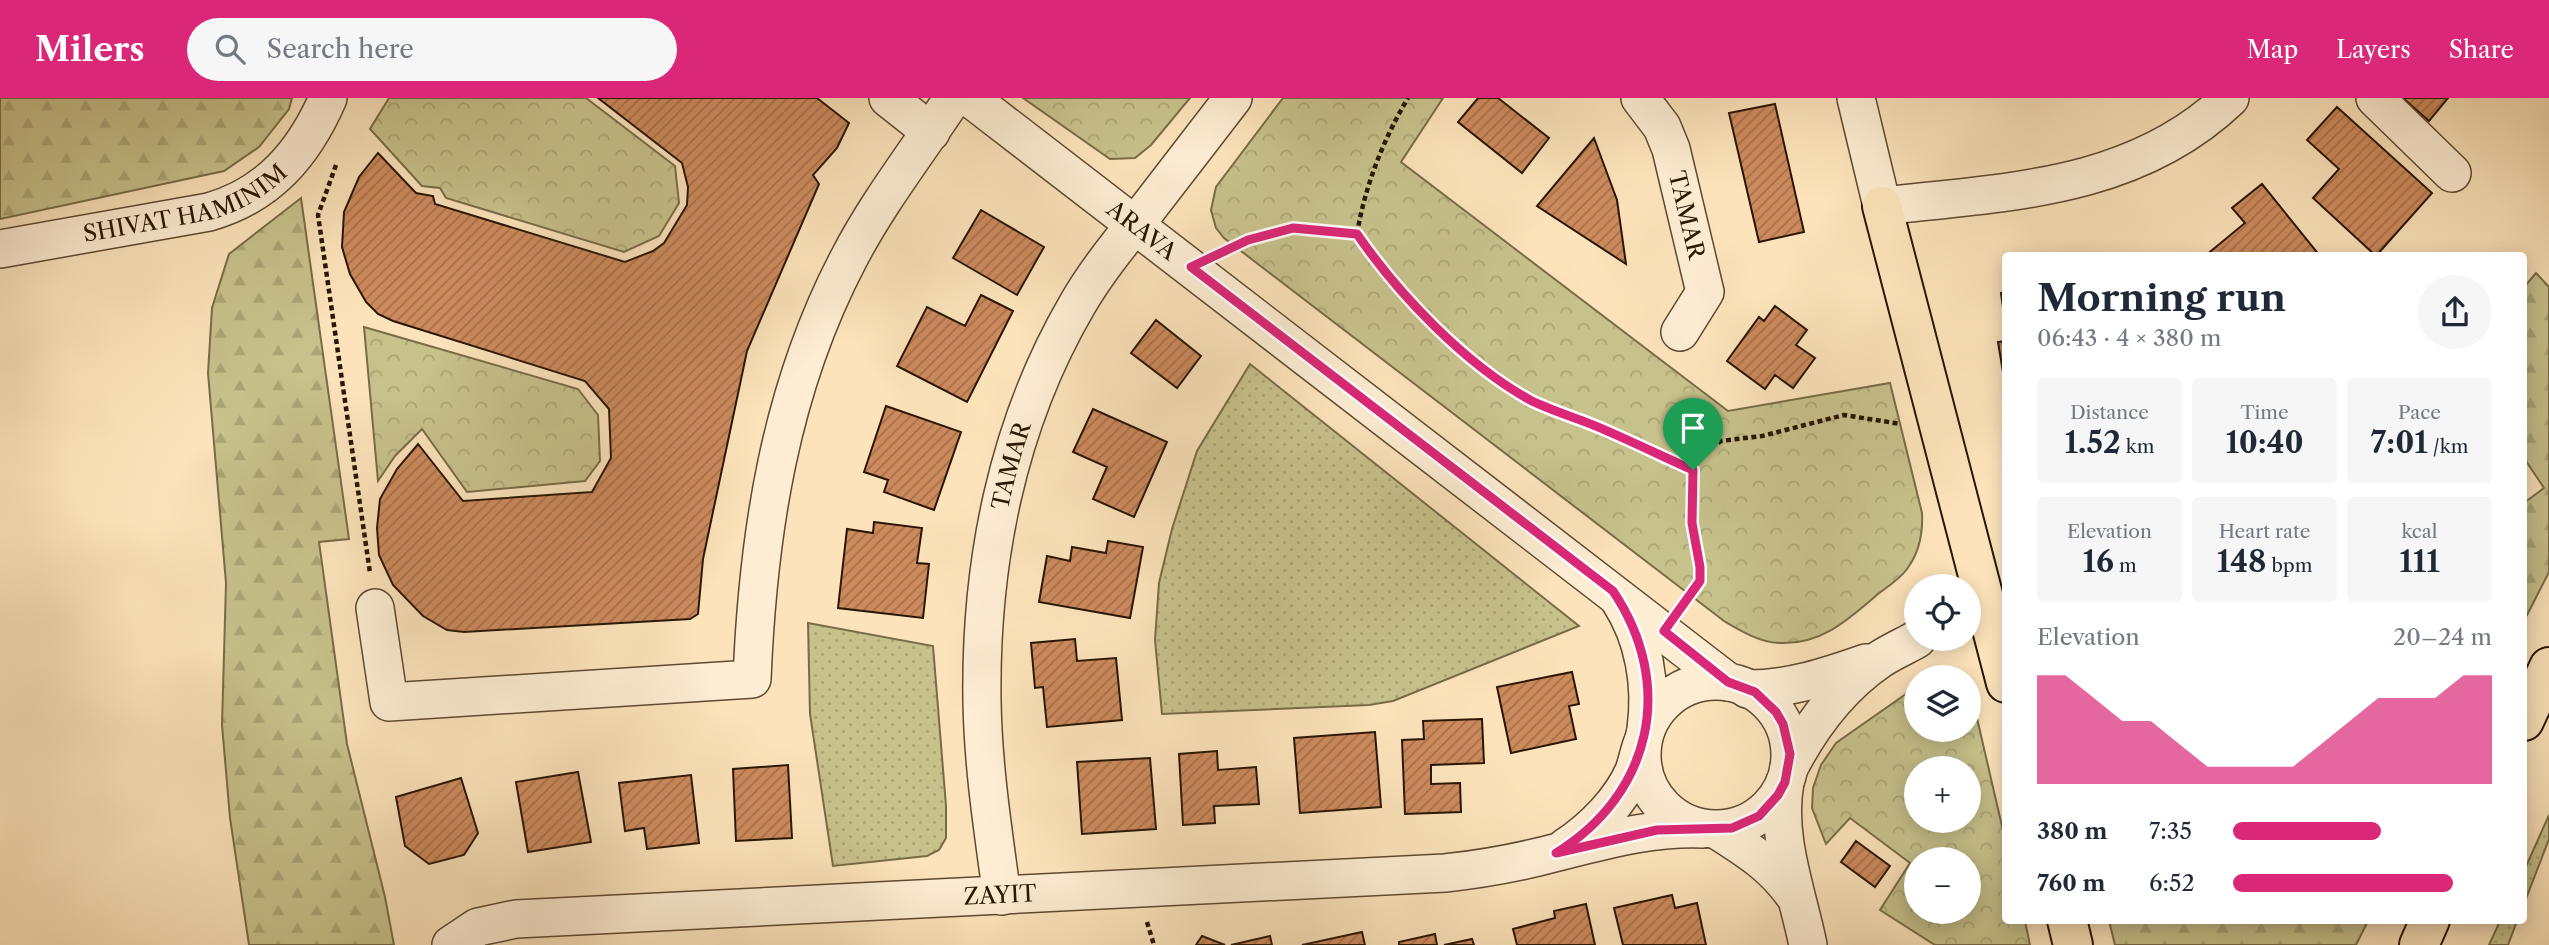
<!DOCTYPE html>
<meta charset="utf-8">
<style>
:root{--surface:#fff;--page:#f6f6f7;--text:#1f2937;--muted:#747a83;--accent:#db2777}
body{margin:0;font-family:"Libre Caslon Text",serif;background:var(--page);color:var(--text);height:100vh;display:flex;flex-direction:column;font-size:26px;white-space:nowrap}
*{box-sizing:border-box;margin:0}
p{font-size:23px;color:var(--muted)}
.icon{flex:none;width:38px;height:38px;fill:none;stroke:currentColor;stroke-width:2;stroke-linecap:round;stroke-linejoin:round}
.map{position:relative;flex:1;overflow:hidden}
.side{position:absolute;left:2002px;top:154px;width:525px;height:672px;display:flex;flex-direction:column;background:var(--surface);border-radius:7px;box-shadow:0 4px 18px #0003}
.side>*{flex:none}
.controls{position:absolute;left:1904px;top:476px;display:grid;gap:14px}
.controls a{display:grid;place-items:center;width:77px;height:77px;border-radius:50%;background:var(--surface);box-shadow:0 4px 18px #0003;font-size:35px}
.pin{position:absolute;display:grid;place-items:center;width:60px;height:60px;color:#fff;margin:-72px -30px;border-radius:50% 50% 50% 0;rotate:-45deg;box-shadow:0 0 7px #0007}
.pin .icon{rotate:45deg}
.round{display:grid;place-items:center;flex:none;width:74px;height:74px;border-radius:37px;background:var(--page)}
.headline{display:flex;align-items:center;justify-content:space-between;height:119px;padding:0 35px}
h1{font-size:38px;font-weight:700;line-height:52px}
.stats{display:grid;grid-template-columns:repeat(3,1fr);gap:10px;height:119px;padding:7px 35px}
.stats div{display:grid;align-content:center;border-radius:7px;background:var(--page);text-align:center}
.stats b{font-size:30px;font-weight:700}
.stats small{font-size:19px;font-weight:400}
.stats p{font-size:19px}
.chart{height:196px;padding:14px 35px}
.chart p{display:flex;justify-content:space-between}
.chart svg{width:100%;height:126px;margin-top:7px;fill:var(--accent);opacity:.7}
ul{padding:0 35px;list-style:none;font-size:23px}
li{display:grid;grid-template-columns:112px 84px 1fr;align-items:center;height:52px}
li i{height:18px;border-radius:9px;background:var(--accent)}
header{display:flex;align-items:center;gap:42px;box-sizing:border-box;height:98px;padding:0 35px;background:var(--accent);color:#fff}
header strong{font-size:33px}
nav{display:flex;gap:38px;margin-inline-start:auto;font-size:24px}
.search{width:490px;height:63px;background:var(--page);display:flex;align-items:center;gap:18px;box-sizing:border-box;padding:0 24px;border-radius:38px;color:var(--muted);font-size:26px}
.map>svg:first-child{display:block}
</style>
<header>
<strong>Milers</strong>
<div class="search"><svg class="icon" aria-label="search" viewBox="0 0 24 24"><circle cx="10" cy="10" r="6"/><path d="M15 15l6 6"/></svg>Search here</div>
<nav><a>Map</a><a>Layers</a><a>Share</a></nav>
</header>
<div class="map">
<svg width="2549" height="847" viewBox="0 0 2549 847">
<defs>
<pattern id="grass-dots" width="8" height="8" patternUnits="userSpaceOnUse" patternTransform="scale(1.75)"><rect width="8" height="8" fill="#c7c18b"/><path d="M2 2h.1M6 6h.1" fill="none" stroke="#aba576" stroke-width="1.8" stroke-linecap="round"/></pattern>
<pattern id="forest-firs" width="22" height="20" patternUnits="userSpaceOnUse" patternTransform="scale(1.75)"><rect width="22" height="20" fill="#c7c18b"/><path d="M5 1l3.5 6h-7zM16 11l3.5 6h-7z" fill="#aba576"/></pattern>
<pattern id="park-crowns" width="20" height="18" patternUnits="userSpaceOnUse" patternTransform="scale(1.75)"><rect width="20" height="18" fill="#c7c18b"/><path d="M2 6a3 3 0 1 1 6 0M12 15a3 3 0 1 1 6 0" fill="none" stroke="#aba576"/></pattern>
<pattern id="building-hatch" width="6" height="6" patternUnits="userSpaceOnUse" patternTransform="scale(1.75)"><rect width="6" height="6" fill="#cc8a5d"/><path d="M-1 1l2-2M0 6l6-6M5 7l2-2" fill="none" stroke="#a6704b"/></pattern>
</defs>
<rect width="100%" height="100%" fill="#fce3bb"/>
<filter id="stains"><feTurbulence type="fractalNoise" baseFrequency=".00286" numOctaves="4"/><feColorMatrix values="0 0 0 0 .2 0 0 0 0 .09 0 0 0 0 .02 0 0 0 .5 -.17"/></filter>
<radialGradient id="worn" r=".72"><stop offset=".6" stop-color="#630" stop-opacity="0"/><stop offset="1" stop-color="#630" stop-opacity=".3"/></radialGradient>
<path fill="url(#grass-dots)" stroke="#786c47" stroke-width="2" d="M1250 266 1579 528 1393 603 1369 607 1162 616 1155 542 1159 485 1172 431 1197 353Z
M808 525 933 548 946 708V740L939 752 927 758 833 768 810 616Z
M2549 717V741L2524 806V773Z
M2500 823H2517L2508 847H2489Z"/>
<path fill="url(#forest-firs)" stroke="#786c47" stroke-width="2" d="M0 0H292L289 11 259 49 224 73 0 121Z
M301 100 349 441 319 444 347 646 385 799 394 847H249L230 720 222 627 226 485 208 275 212 210 229 156Z
M2536 175 2549 189V474L2524 523V405L2544 390 2524 360V189Z
M2109 823V822L2368 823 2356 847H2115Z"/>
<path fill="url(#park-crowns)" stroke="#786c47" stroke-width="2" fill-rule="evenodd" d="M389 0H586L675 68 679 105 659 138 624 154 446 100 440 90 422 88 370 31Z
M1023 0H1190L1151 47 1135 60 1110 61Z
M1283 0H1443L1401 64 1728 313 1890 285 1922 415C1923 434 1919 455 1907 471 1900 481 1887 489 1878 496 1848 522 1821 547 1779 545 1759 544 1741 533 1724 523L1224 140 1216 130 1211 112 1216 89Z
M364 229 578 291 598 317 600 363 585 383 467 394 422 331 395 358 378 383Z
M1916 589V632H1969V597L1973 603 2005 741 2006 822 2025 823 2030 847H1935L1880 812 1910 765 1850 720 1826 746 1812 710 1813 690 1821 667 1836 645ZM1969 670V723H1916V670ZM1969 761V814H1916V761Z"/>
<path fill="url(#building-hatch)" stroke="#291603" stroke-width="2" d="M598 0H817L849 25 837 50 813 77 819 86 747 253 703 461 698 516 690 521 464 534 447 532 423 518 393 487 379 457 377 430 380 401 397 371 418 346 463 403 592 394 611 360 609 311 585 283 393 223 378 216 366 204 350 176 342 149 344 114 359 79 378 55 416 95 433 98 435 106 625 164 653 153 664 145 687 107 688 89 682 65Z
M1478 0H1498L1549 40 1522 75 1458 24Z
M2403 0H2448L2429 23Z
M1775 6 1804 134 1759 144 1729 15Z
M2337 9 2432 95 2376 158 2313 100 2339 71 2307 42Z
M1594 40 1617 102 1626 166 1537 108Z
M2262 86 2320 158H2205L2245 125 2232 110Z
M981 112 1044 149 1017 197 953 160Z
M2001 195H2006V231Z
M981 197 1013 213 967 304 897 268 927 209 965 228Z
M1775 208 1807 232 1796 247 1815 260 1793 290 1775 277 1765 291 1727 263 1759 219 1764 223Z
M1156 222 1201 258 1177 290 1131 255Z
M2006 243V292L1998 244Z
M886 308 961 334 934 412 884 394 888 382 864 374Z
M1093 311 1167 344 1134 419 1093 401 1107 369 1073 354Z
M874 424 922 430 917 465 929 466 923 520 838 510 847 431 873 435Z
M1108 443 1143 449 1130 520 1039 504 1047 458 1070 463 1072 449 1106 455Z
M1075 541 1077 563 1116 560 1122 622 1047 629 1043 589 1035 590 1031 545Z
M1572 574 1579 606 1569 608 1576 641 1511 655 1497 589Z
M1482 621 1484 665 1431 667V686L1460 685 1461 714 1405 716 1402 642 1424 641 1423 623Z
M1375 634 1381 709 1300 715 1294 640Z
M1217 653 1218 672 1256 669 1259 706 1214 708 1215 725 1183 727 1179 656Z
M1150 660 1156 731 1082 736 1077 664Z
M788 667 792 740 736 743 733 671Z
M578 674 591 744 528 754 516 684Z
M691 677 699 745 647 751 644 730 625 733 619 685Z
M461 680 478 735 464 757 429 766 405 748 396 699Z
M1856 743 1890 768 1875 789 1841 764Z
M1672 797 1675 810 1697 805 1706 847H1623L1614 810Z
M1586 806 1595 847H1517L1513 831 1555 820 1554 813Z
M1362 834 1365 847H1302Z
M1435 836 1437 847H1399V844Z
M1202 838 1225 847H1196Z
M1270 838 1272 847H1231Z
M1472 841 1474 847H1444Z"/>
<g fill="none" stroke-linecap="round" stroke-linejoin="round">
<defs>
<g id="minor">
<path d="M888 0 931 34"/>
<path id="s1" d="M970 0 1728 584"/>
<path id="s2" d="M1640 0 1662 29 1671 51 1705 194 1680 234"/>
<path d="M1856 0 1882 108C2006 94 2134 92 2230 0"/>
<path d="M2375 0 2452 75"/>
<path id="s3" d="M0 151 209 114C269 97 304 55 328 0"/>
<path d="M1620 503C1644 540 1652 587 1646 631"/>
<path d="M375 510 389 604 752 581C758 435 780 291 849 160 878 104 918 53 953 0"/>
<circle cx="1716" cy="657" r="74"/>
<path d="M1747 591C1790 591 1826 579 1866 565"/>
<path d="M1789 670C1810 629 1840 589 1879 562 1891 554 1905 548 1917 541"/>
<path d="M1785 684C1775 739 1797 793 1808 847"/>
<path d="M1717 732C1747 751 1773 767 1794 797"/>
<path d="M1566 749C1593 731 1621 703 1634 673 1637 664 1639 654 1642 646"/>
<path id="s4" d="M1002 798C993 733 983 668 982 603 980 465 1007 327 1077 207 1097 172 1124 140 1149 109 1177 73 1205 36 1233 0"/>
<path id="s5" d="M451 847 478 829 516 821 1445 775C1483 771 1521 764 1558 754 1606 742 1652 729 1703 731"/>
</g>
<path id="major" d="M1882 108 2006 585
M2067 822 2073 847"/>
<path id="highway" d="M2524 623 2549 569
M2419 847 2430 822"/>
</defs>
<use href="#minor" stroke="#5e4931" stroke-width="40"/>
<use href="#major" stroke="#291603" stroke-width="42"/>
<use href="#highway" stroke="#291603" stroke-width="42"/>
<path stroke="#291603" stroke-width="4.5" stroke-dasharray="5 3.5" stroke-linecap="butt" d="M336 67 318 117 370 475
M1357 136C1365 88 1383 42 1408 0
M1228 152C1279 127 1302 128 1357 136 1400 198 1464 266 1530 302 1554 314 1581 321 1605 332 1635 345 1664 359 1693 372
M1684 507 1700 483V469L1692 425 1693 372 1705 353 1721 343 1762 338 1844 317 1901 326
M1147 824 1154 847"/>
<use href="#minor" stroke="#fdedd3" stroke-width="37"/>
<use href="#major" stroke="#fce3bb" stroke-width="38"/>
<use href="#highway" stroke="#fce3bb" stroke-width="38"/>
</g>
<g fill="none" stroke-linecap="round" stroke-linejoin="round">
<defs>
<path id="route" d="M1293 130 1357 136C1399 197 1465 266 1530 302 1554 314 1581 321 1605 332 1635 345 1664 359 1693 372L1692 425 1700 469V483L1664 533 1728 584 1755 594 1776 614 1783 626 1790 656 1785 684 1778 697 1759 718 1732 730 1657 732 1556 755C1652 696 1676 587 1613 493L1191 169 1248 142Z"/>
</defs>
<use href="#route" stroke="#fff" stroke-width="14"/>
<use href="#route" stroke="#db2777" stroke-width="9"/>
</g>
<g text-anchor="middle" stroke-width="7" stroke-linejoin="round" paint-order="stroke">
<g font-size="23" fill="#291603" stroke="#fdedd3">
<text dy="8" stroke="none"><textPath href="#s3" startOffset="192">SHIVAT HAMINIM</textPath></text>
<text dy="8" stroke="none"><textPath href="#s2" startOffset="128">TAMAR</textPath></text>
<text dy="8" stroke="none"><textPath href="#s1" startOffset="217">ARAVA</textPath></text>
<text dy="8" stroke="none"><textPath href="#s4" startOffset="434">TAMAR</textPath></text>
<text dy="8" stroke="none"><textPath href="#s5" startOffset="556">ZAYIT</textPath></text>
</g>
</g>
<rect width="100%" height="100%" filter="url(#stains)"/>
<rect width="100%" height="100%" fill="url(#worn)"/>
</svg>
<div class="controls">
<a><svg class="icon" aria-label="locate" viewBox="0 0 24 24"><circle cx="12" cy="12" r="6"/><path d="M12 2v4M12 18v4M2 12h4M18 12h4"/></svg></a>
<a><svg class="icon" aria-label="layers" viewBox="0 0 24 24"><path d="M12 4l9 5-9 5-9-5zM3 14l9 5 9-5"/></svg></a>
<a>+</a>
<a>−</a>
</div>
<div class="pin" style="left:1693px;top:372px;background:#1e9e55"><svg class="icon" aria-label="arrive" viewBox="0 0 24 24"><path d="M6 21V4h12l-3 4 3 4H6"/></svg></div>
<section class="side">
<div class="headline"><div><h1>Morning run</h1><p>06:43 · 4 × 380 m</p></div><a class="round"><svg class="icon" aria-label="share" viewBox="0 0 24 24"><path d="M12 15V3M7 8l5-5 5 5M5 13v7h14v-7"/></svg></a></div>
<div class="stats">
<div><p>Distance</p><b>1.52<small> km</small></b></div>
<div><p>Time</p><b>10:40</b></div>
<div><p>Pace</p><b>7:01<small> /km</small></b></div>
</div>
<div class="stats">
<div><p>Elevation</p><b>16<small> m</small></b></div>
<div><p>Heart rate</p><b>148<small> bpm</small></b></div>
<div><p>kcal</p><b>111</b></div>
</div>
<div class="chart"><p><span>Elevation</span>20–24 m</p>
<svg viewBox="0 0 160 44" preserveAspectRatio="none"><path d="M0 44V6L10 6L20 14L30 22L40 22L50 30L60 38L70 38L80 38L90 38L100 30L110 22L120 14L130 14L140 14L150 6L160 6V44z"/></svg>
</div>
<ul>
<li><b>380 m</b>7:35<i style="width:57%"></i></li>
<li><b>760 m</b>6:52<i style="width:85%"></i></li>
</ul>
</section>
</div>
